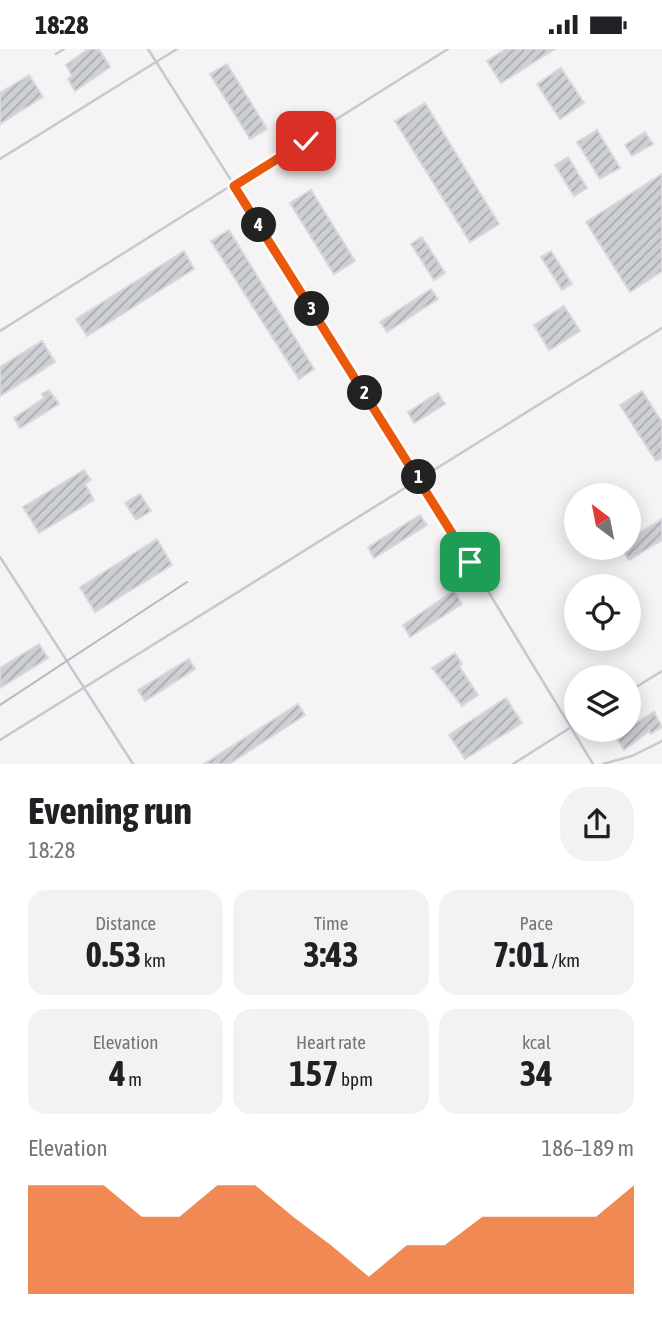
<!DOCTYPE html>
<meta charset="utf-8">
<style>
:root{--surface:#fff;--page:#f2f2f2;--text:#202124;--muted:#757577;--accent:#ea580c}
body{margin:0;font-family:"Asap Condensed",sans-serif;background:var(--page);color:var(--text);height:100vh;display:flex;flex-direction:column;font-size:26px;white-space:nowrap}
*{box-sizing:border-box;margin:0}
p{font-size:23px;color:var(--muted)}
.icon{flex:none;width:38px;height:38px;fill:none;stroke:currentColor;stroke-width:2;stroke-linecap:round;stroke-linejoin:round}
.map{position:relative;height:715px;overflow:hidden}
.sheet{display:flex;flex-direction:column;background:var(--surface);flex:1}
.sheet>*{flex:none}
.needle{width:46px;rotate:328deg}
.controls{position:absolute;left:564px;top:434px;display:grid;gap:14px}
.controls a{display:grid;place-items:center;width:77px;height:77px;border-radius:50%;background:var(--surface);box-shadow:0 4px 18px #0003;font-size:35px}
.pin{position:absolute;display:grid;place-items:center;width:60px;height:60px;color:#fff;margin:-30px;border-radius:14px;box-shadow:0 4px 10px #0006}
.km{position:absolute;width:35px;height:35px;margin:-18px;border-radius:50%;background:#222;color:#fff;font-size:19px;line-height:35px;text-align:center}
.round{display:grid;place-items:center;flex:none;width:74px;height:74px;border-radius:28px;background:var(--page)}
.summary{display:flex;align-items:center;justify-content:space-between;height:119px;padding:0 28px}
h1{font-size:38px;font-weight:700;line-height:52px}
.stats{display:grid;grid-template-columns:repeat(3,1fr);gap:10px;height:119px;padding:7px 28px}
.stats div{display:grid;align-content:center;border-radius:18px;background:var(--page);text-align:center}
.stats b{font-size:35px;font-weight:700}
.stats small{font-size:19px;font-weight:400}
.stats p{font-size:19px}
.chart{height:196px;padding:14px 28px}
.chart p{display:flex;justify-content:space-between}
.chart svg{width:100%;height:126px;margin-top:7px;fill:var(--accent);opacity:.7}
.status{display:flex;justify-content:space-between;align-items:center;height:49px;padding:0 35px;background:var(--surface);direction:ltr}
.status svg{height:19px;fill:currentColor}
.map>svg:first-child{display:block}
</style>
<div class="status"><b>18:28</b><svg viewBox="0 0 49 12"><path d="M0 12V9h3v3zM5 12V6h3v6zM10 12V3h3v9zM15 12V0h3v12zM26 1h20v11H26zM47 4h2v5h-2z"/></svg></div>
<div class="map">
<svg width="662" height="715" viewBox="0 0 662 715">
<defs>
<pattern id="building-hatch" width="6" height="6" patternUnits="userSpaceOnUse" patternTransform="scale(1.75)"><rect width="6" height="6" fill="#cdcfd5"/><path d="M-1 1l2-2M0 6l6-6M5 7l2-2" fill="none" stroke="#a8abb0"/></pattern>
</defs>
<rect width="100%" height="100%" fill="#f5f3f3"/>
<path fill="url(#building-hatch)" stroke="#d7d9de" stroke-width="2" d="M88 0H99L110 18 75 42 68 30 72 27 66 16Z
M506 0H555L501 34 487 12Z
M227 15 267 80 250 90 210 25Z
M561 19 584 54 560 70 537 35Z
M29 26 43 48 0 75V44Z
M425 54 499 175 470 193 395 72Z
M597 81 620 119 600 130 577 93Z
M645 83 653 95 632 107 625 96Z
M568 108 587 139 574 147 555 116Z
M662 125V222L630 243 586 173Z
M311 141 355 212 334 225 290 154Z
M229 181 314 320 299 330 211 192Z
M422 188 445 224 434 231 411 195Z
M184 202 194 220 87 287 76 270Z
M551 202 572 235 562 241 541 208Z
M431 240 438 250 387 283 380 273Z
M564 257 580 282 549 301 534 276Z
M42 292 55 313 0 347V318Z
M49 341 59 355 20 379 14 369 44 349 42 345Z
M642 342 662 373V409L656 412 620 356Z
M438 344 445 355 414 374 408 363Z
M84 421 91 431 85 435 94 451 39 484 23 458Z
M140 445 151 462 136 471 125 454Z
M420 466 427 476 374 509 368 498Z
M662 470V491L629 511 621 499H628V491Z
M157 490 172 516 95 563 80 538Z
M454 542 462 555 410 588 403 576Z
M39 595 48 609 0 639V619Z
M455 604 462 615 459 617 478 646 462 657 432 619Z
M189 610 195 620 145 652 138 641Z
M506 649 522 674 465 710 449 686Z
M298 655 305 666 229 715H204Z
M654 663 662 678 651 685 649 682 624 701 615 687Z"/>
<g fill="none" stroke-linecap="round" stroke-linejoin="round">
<path stroke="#c1cad2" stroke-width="2.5" d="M148 0 420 430 593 715
M56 5 64 0
M0 110 177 0
M0 282 448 0
M0 508 133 715
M628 643 662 622
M0 691 662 279
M513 715 576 675
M603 715 632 707 662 692"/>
<path stroke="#b5b8bd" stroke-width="2" d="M0 656 187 533"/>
</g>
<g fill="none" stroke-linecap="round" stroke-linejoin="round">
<defs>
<path id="route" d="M306 92 234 137 470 513"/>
</defs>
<use href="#route" stroke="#fff" stroke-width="14"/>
<use href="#route" stroke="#ea580c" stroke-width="9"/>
</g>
</svg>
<div class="controls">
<a><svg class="needle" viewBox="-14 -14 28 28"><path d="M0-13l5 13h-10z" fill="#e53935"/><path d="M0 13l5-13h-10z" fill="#757577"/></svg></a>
<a><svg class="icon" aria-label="locate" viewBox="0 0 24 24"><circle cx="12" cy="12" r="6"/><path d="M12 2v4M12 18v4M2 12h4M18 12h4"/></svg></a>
<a><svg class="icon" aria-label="layers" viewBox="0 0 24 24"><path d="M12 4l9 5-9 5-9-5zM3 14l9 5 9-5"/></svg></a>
</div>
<div class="pin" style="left:470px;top:513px;background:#1e9e55"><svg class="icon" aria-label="arrive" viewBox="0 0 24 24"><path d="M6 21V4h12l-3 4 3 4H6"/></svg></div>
<div class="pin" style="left:306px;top:92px;background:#d93025"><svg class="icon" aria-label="check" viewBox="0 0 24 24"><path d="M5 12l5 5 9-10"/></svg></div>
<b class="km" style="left:419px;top:428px">1</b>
<b class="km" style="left:365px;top:344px">2</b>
<b class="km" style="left:312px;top:260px">3</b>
<b class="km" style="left:259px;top:176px">4</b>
</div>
<section class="sheet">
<div class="summary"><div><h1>Evening run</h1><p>18:28</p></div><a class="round"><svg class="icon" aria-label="share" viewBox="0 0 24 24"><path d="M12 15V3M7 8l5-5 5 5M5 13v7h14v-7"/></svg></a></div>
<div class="stats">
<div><p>Distance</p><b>0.53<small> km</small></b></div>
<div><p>Time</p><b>3:43</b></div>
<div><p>Pace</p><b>7:01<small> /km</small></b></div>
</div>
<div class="stats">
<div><p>Elevation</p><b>4<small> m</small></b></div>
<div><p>Heart rate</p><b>157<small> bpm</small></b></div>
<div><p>kcal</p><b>34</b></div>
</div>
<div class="chart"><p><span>Elevation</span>186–189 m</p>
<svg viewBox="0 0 160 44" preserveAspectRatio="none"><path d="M0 44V6L10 6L20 6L30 17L40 17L50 6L60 6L70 17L80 27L90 38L100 27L110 27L120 17L130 17L140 17L150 17L160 6V44z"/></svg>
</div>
</section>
